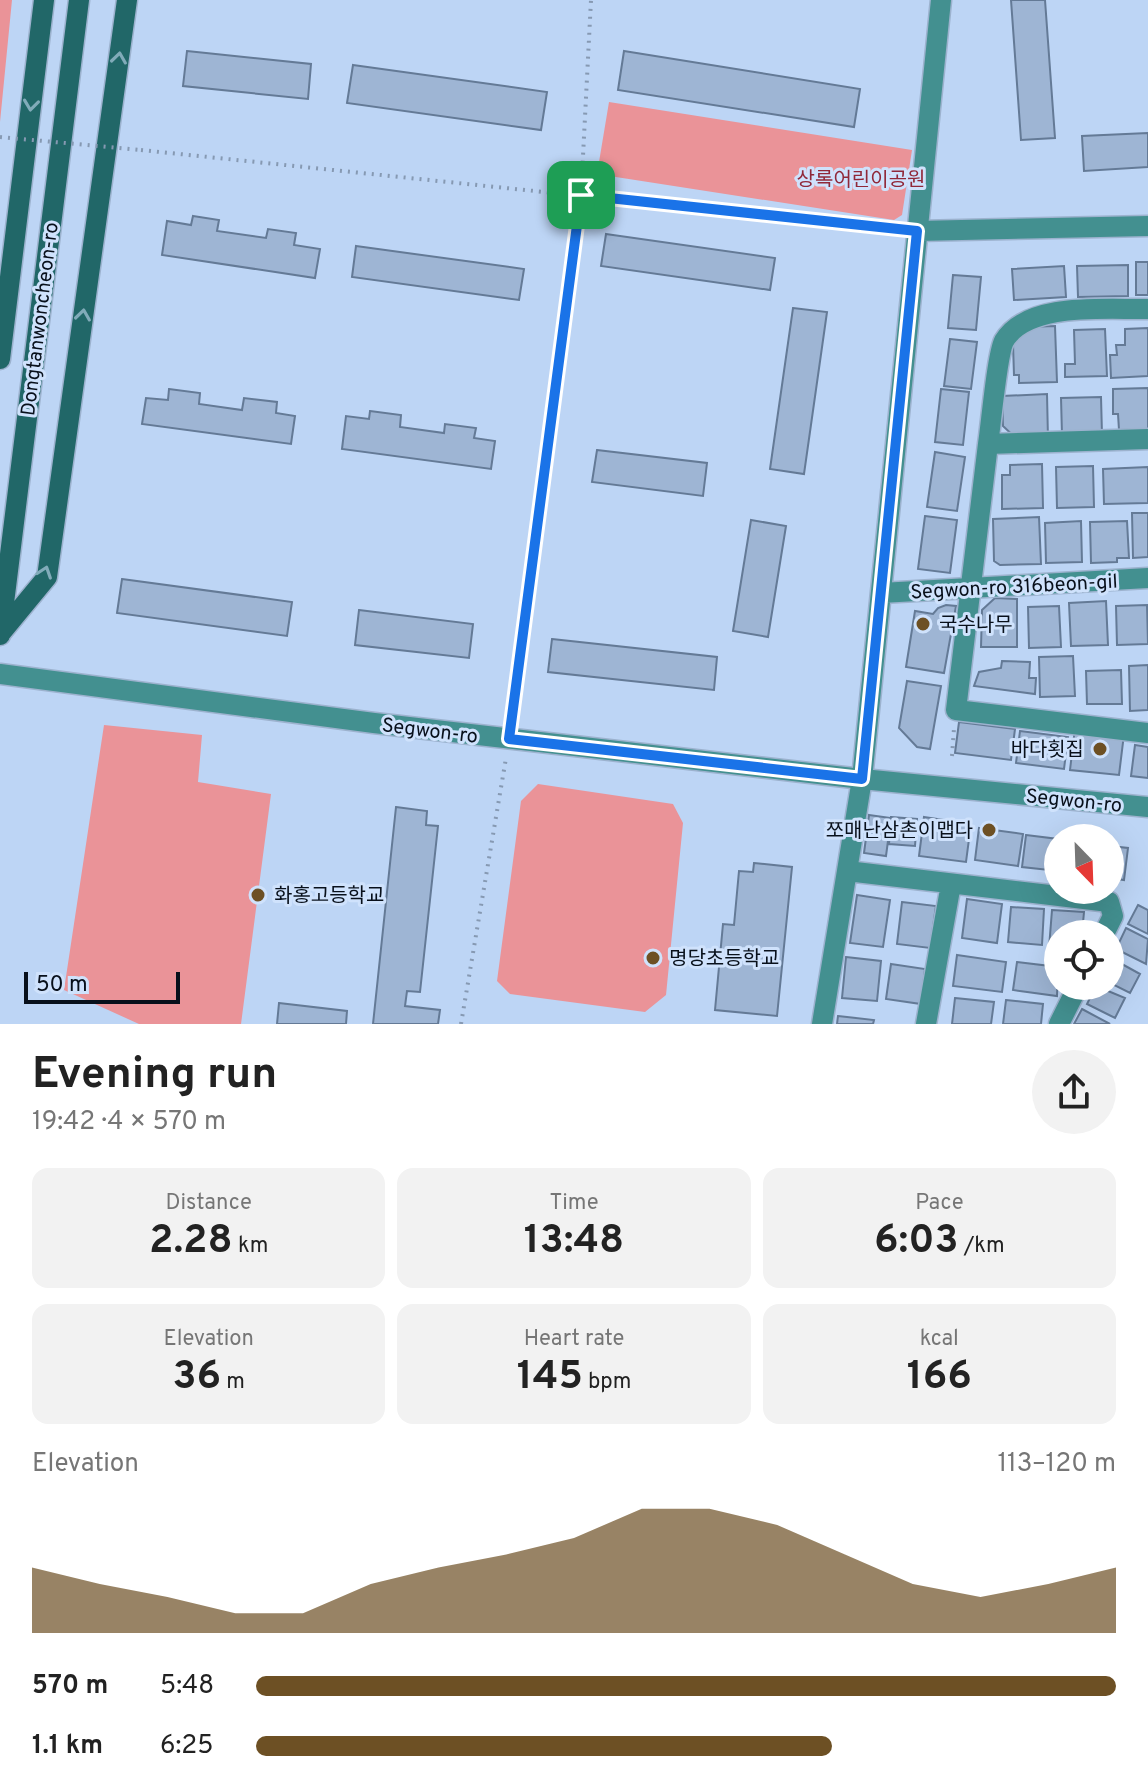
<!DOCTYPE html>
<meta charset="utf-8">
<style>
:root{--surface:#fff;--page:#f2f2f2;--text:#222;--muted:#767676;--accent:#6d5024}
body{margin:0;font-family:Overpass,"Noto Sans KR",sans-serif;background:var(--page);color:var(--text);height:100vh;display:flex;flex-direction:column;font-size:30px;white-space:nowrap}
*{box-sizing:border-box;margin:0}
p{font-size:26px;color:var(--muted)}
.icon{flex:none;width:44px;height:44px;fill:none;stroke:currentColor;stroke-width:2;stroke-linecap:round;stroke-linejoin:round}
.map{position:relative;height:1024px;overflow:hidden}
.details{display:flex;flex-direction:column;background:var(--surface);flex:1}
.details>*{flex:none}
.needle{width:52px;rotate:157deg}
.buttons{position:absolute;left:1044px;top:824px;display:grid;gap:16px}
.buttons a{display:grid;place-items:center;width:80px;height:80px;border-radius:50%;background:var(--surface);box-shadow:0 8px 32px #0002;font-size:40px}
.scale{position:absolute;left:24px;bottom:20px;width:156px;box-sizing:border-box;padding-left:8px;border:4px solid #08101b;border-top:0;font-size:22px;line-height:28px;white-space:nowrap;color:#08101b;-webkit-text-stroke:6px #cfe2fc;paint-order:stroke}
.pin{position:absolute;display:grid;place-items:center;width:68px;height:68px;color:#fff;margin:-34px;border-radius:16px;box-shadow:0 4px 12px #0006}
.round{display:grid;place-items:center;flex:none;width:84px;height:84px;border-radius:42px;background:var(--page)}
.headline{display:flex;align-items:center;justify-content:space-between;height:136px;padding:0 32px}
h1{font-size:44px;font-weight:700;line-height:60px}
.metrics{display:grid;grid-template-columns:repeat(3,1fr);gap:12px;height:136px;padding:8px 32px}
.metrics div{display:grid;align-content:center;border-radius:16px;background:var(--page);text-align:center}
.metrics b{font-size:40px;font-weight:700}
.metrics small{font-size:22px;font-weight:400}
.metrics p{font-size:22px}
.chart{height:224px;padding:16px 32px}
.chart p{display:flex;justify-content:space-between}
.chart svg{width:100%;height:144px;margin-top:8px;fill:var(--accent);opacity:.7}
ul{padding:0 32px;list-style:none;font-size:26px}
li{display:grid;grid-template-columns:128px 96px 1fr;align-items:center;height:60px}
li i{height:20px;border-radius:10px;background:var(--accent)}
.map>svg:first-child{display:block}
</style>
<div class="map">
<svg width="1148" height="1024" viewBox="0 0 1148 1024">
<rect width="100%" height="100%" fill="#bdd5f5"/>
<path fill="#ea9398" d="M0 0H12L0 122Z
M609 102 912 150 902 215 894 220 603 175 598 168Z
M104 725 202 735 198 782 271 794 241 1024H139L64 990Z
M538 784 673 804 683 823 666 995 645 1012 510 994 497 981 521 801Z"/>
<path fill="#9eb5d4" stroke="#647a96" stroke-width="2" d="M1011 0H1045L1055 138 1021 140Z
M187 51 311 64 308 99 183 86Z
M624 51 860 89 854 127 618 90Z
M353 65 547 92 541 130 347 103Z
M1148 133V167L1084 171 1082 136Z
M193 216 219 220 217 231 266 238 268 229 296 233 294 245 320 249 315 278 162 255 167 221 191 225Z
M606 234 775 258 770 290 601 266Z
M356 246 524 269 519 300 352 277Z
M1136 262H1148V295H1136Z
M1128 265V296L1078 297 1077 266Z
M1064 266 1066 297 1014 300 1012 269Z
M953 275 981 277 976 330 948 328Z
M793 308 827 312 804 474 770 469Z
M1055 326 1057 382 1019 383V375H1014L1013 344 1027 327Z
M1148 328V376L1111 378 1110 355H1117L1116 345H1125V329Z
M1105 329 1107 376 1065 377V364H1075L1074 330Z
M950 339 977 342 971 389 944 386Z
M1148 388V429L1119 430 1118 414H1113V389Z
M169 389 200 393 199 404 242 410 244 398 277 402 276 413 295 416 291 444 142 424 146 398 168 400Z
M941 389 969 392 963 445 935 442Z
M1047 394 1048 439 1018 440 1003 426 1002 396Z
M1101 397 1102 434 1062 435 1061 398Z
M370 411 401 415 400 427 444 433 445 424 476 428 474 438 495 441 491 469 342 449 346 416 369 419Z
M597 450 707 463 703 496 592 482Z
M935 452 965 457 957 511 927 507Z
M1042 464 1043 508 1002 509V475H1010V465Z
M1093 466 1094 507 1057 508 1056 467Z
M1148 467V503L1104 504 1103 469Z
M1132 513H1148V557L1133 558Z
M925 516 957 520 950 573 918 569Z
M1039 517 1041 564 1000 565 994 561 993 519Z
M751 520 786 526 768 637 733 631Z
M1081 521 1082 562 1046 563 1045 523Z
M1127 521 1129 558H1117V562L1091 563 1090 522Z
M122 579 292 602 287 636 117 613Z
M995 598 1017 599V647H981L982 610Z
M1106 601 1108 645 1071 646 1069 603Z
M946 605 956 606 944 673 906 667 915 611 933 614 938 608Z
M1147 605 1148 644 1117 645 1116 606Z
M1059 606 1061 647 1029 648 1028 607Z
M359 610 473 624 469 658 355 645Z
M552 639 717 657 714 690 548 672Z
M1073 656 1075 696 1040 697 1039 657Z
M1002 661 1030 662 1029 678H1036L1035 694 974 686 979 672 1001 668Z
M1148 665V710L1130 711 1129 666Z
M1121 670 1122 704H1087L1086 671Z
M907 681 941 686 930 749 917 747 899 728Z
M959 722 1015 729 1011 760 955 753Z
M1075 728 1124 734 1119 775 1070 770Z
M1020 731 1068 737 1064 769 1016 763Z
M1135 745 1148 747V778L1131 776Z
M396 807 427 811 426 825 438 826 420 992 407 991 405 1006 440 1010 438 1024H373Z
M869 815 891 818 886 856 864 853Z
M891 817 917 819 915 846 889 844Z
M924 817 971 824 966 862 919 856Z
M979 828 1023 834 1018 866 975 860Z
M1026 835 1058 839V871L1022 867Z
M1110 846 1128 848 1124 880 1110 878Z
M754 863 792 867 777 1016 715 1010 723 924 734 925 739 871 753 872Z
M857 895 890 900 883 947 850 943Z
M967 899 1002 904 997 943 962 938Z
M902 902 936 906 930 948 897 944Z
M1138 905 1148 910V934L1128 924Z
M1011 907 1044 909 1042 945 1008 942Z
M1052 910 1084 912 1082 934H1058V949L1049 948Z
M1126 928 1148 939 1146 964 1116 949Z
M957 955 1006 962 1002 992 953 986Z
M846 957 881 961 877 1001 842 998Z
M1111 958 1140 974 1130 993 1110 983Z
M1017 962 1058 967 1057 996 1013 990Z
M891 964 925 969 921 1004 886 999Z
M1096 986 1125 998 1115 1018 1087 1004Z
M955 998 994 1002 991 1024H952Z
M1006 1000 1043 1004 1041 1024H1003Z
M279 1003 347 1011 346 1024H277Z
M1082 1009 1110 1024H1074Z
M838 1016 874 1020 873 1024H837Z"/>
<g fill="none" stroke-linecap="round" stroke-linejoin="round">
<defs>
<path id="minor" d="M917 231 1148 226
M1148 439 988 444 956 710 1148 733
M988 444C991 425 997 355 1004 341 1028 301 1107 310 1148 309
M881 593 1148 578
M847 871 1109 902 1113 916 1104 934
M822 1024 862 779 941 0
M926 1024 951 884
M1059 1024 1078 986"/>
<path id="tertiary" d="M0 674 374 723 862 779 1148 807"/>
<path id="secondary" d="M0 359 44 0
M0 634 47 577 127 0
M0 635 79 0"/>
</defs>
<use href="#minor" stroke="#9cb2ce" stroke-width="23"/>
<use href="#tertiary" stroke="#9cb2ce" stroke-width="23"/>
<use href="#secondary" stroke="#9cb2ce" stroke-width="23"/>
<path stroke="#8699b2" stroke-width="4" stroke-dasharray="2 6" stroke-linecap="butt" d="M141 150 899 229
M512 718 581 195 591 0
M952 756 954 728
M461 1024 506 758"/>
<use href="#minor" stroke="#439090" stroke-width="20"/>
<use href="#tertiary" stroke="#439090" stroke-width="20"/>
<use href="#secondary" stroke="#216768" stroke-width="20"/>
<path stroke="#8699b2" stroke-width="4" stroke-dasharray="2 6" stroke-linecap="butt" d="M0 137 141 150"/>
</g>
<defs><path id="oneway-chevron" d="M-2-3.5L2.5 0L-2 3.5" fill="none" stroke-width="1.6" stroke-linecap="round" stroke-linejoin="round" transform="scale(2)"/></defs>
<g stroke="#81abb9">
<use href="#oneway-chevron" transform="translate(119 58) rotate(-82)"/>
<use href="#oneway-chevron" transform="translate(31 105) rotate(97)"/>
<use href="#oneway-chevron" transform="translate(83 315) rotate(-82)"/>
<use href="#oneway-chevron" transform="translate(45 572) rotate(-71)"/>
</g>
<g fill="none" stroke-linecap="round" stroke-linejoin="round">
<defs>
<path id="route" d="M581 195 917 231 862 779 509 739Z"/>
</defs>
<use href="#route" stroke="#fff" stroke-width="16"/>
<use href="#route" stroke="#1a73e8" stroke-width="10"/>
</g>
<g fill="#6d5024" stroke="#cfe2fc" stroke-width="3">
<circle cx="923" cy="624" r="8"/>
<circle cx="1100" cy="749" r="8"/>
<circle cx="989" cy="830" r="8"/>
<circle cx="258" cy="895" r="8"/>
<circle cx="653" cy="958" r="8"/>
</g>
<g text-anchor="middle" stroke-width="6" stroke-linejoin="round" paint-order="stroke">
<g font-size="20" fill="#902839" stroke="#cfe2fc">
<text x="861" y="186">상록어린이공원</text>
</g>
<g font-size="20" fill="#08101b" stroke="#cfe2fc">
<text transform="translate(39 319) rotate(-83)" y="7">Dongtanwoncheon-ro</text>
<text transform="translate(1014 586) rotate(-3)" y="7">Segwon-ro 316beon-gil</text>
<text transform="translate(430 730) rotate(7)" y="7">Segwon-ro</text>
<text transform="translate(1074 800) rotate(6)" y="7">Segwon-ro</text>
</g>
<g font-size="20" fill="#08101b" stroke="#cfe2fc" text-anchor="start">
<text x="939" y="631">국수나무</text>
<text x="1084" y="756" text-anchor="end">바다횟집</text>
<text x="973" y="837" text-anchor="end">쪼매난삼촌이맵다</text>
<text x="274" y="902">화홍고등학교</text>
<text x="669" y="965">명당초등학교</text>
</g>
</g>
</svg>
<div class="buttons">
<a><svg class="needle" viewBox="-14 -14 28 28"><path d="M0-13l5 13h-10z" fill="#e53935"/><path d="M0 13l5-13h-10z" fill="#767676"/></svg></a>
<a><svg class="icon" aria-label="locate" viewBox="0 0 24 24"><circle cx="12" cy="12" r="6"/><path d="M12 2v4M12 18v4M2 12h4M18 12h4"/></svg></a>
</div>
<div class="scale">50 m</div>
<div class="pin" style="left:581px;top:195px;background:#1e9e55"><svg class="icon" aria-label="arrive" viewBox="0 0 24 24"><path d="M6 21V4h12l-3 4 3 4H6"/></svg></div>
</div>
<section class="details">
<div class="headline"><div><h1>Evening run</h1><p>19:42 · 4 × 570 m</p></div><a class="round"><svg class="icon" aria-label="share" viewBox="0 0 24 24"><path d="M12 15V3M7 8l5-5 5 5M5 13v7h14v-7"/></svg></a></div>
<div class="metrics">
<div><p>Distance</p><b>2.28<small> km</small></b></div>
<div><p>Time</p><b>13:48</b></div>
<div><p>Pace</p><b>6:03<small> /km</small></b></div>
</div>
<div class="metrics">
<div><p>Elevation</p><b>36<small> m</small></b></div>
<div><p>Heart rate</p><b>145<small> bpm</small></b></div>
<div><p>kcal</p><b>166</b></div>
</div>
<div class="chart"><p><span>Elevation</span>113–120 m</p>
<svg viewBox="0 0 160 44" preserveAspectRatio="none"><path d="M0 44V24L10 29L20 33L30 38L40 38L50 29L60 24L70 20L80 15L90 6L100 6L110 11L120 20L130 29L140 33L150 29L160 24V44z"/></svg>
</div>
<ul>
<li><b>570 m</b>5:48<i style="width:100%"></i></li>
<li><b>1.1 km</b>6:25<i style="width:67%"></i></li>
</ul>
</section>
